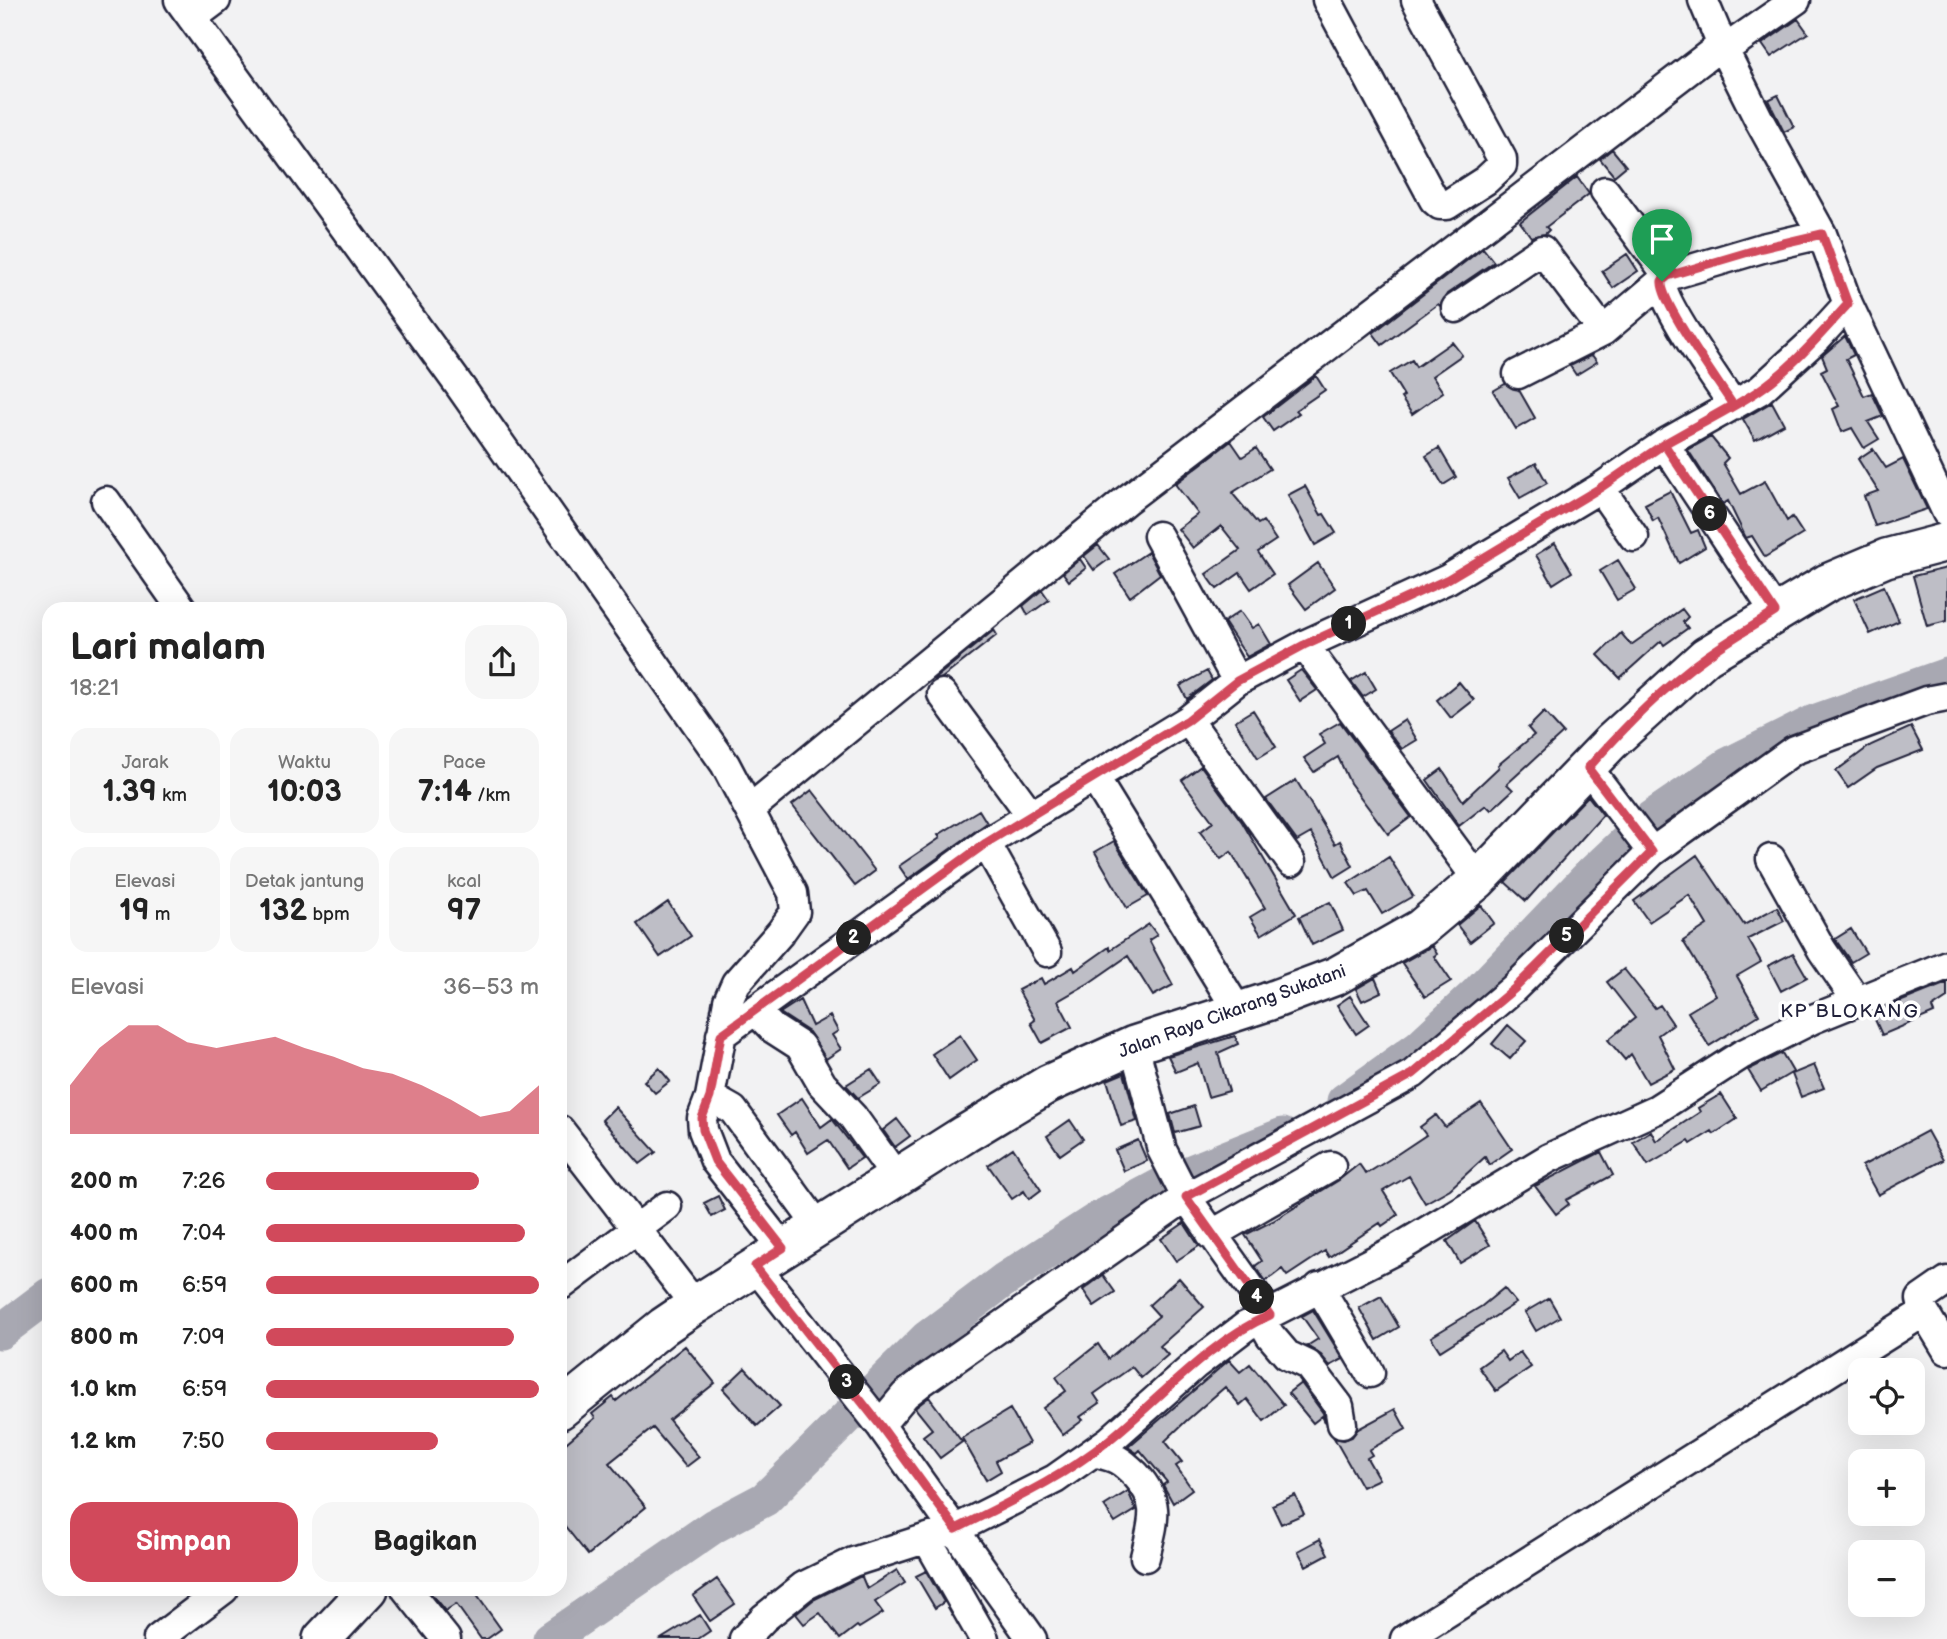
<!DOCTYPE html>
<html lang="id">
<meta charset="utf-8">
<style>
:root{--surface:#fff;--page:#f6f6f6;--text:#222;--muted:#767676;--accent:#d1495b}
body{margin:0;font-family:"Balsamiq Sans",sans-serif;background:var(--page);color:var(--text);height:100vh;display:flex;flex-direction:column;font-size:26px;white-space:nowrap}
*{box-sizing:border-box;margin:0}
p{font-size:23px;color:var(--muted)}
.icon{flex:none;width:38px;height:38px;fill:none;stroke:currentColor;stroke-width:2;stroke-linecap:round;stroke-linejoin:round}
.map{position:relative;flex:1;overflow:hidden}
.sheet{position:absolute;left:42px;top:602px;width:525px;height:994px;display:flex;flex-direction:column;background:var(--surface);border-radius:21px;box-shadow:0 7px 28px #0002}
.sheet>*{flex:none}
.fabs{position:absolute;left:1848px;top:1358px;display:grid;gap:14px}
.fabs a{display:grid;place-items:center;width:77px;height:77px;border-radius:14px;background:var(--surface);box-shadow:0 7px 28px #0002;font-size:35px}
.pin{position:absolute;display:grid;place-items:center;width:60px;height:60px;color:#fff;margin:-72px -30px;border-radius:50% 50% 50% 0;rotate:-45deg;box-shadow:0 0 7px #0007}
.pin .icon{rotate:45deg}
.km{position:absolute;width:35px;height:35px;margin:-18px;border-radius:50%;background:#222;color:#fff;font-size:19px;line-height:35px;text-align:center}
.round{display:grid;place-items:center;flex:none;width:74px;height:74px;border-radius:21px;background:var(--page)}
.overview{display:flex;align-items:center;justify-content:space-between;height:119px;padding:0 28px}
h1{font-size:38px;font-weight:700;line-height:52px}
.figures{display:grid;grid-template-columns:repeat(3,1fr);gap:10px;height:119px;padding:7px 28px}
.figures div{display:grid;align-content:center;border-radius:18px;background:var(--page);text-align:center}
.figures b{font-size:30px;font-weight:700}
.figures small{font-size:19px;font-weight:400}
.figures p{font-size:19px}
.chart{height:196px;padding:14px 28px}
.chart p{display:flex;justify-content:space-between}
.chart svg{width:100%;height:126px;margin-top:7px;fill:var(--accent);opacity:.7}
.cta{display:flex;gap:14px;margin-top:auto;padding:14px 28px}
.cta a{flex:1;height:80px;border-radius:21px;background:var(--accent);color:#fff;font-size:28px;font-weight:700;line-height:80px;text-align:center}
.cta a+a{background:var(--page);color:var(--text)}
ul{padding:0 28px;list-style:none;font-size:23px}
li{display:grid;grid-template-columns:112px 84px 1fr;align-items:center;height:52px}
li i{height:18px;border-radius:9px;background:var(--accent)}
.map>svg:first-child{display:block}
</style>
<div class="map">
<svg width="1947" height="1639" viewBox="0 0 1947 1639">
<rect width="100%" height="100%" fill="#f2f2f3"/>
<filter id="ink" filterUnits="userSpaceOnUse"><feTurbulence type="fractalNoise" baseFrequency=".0143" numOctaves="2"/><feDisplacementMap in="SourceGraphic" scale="14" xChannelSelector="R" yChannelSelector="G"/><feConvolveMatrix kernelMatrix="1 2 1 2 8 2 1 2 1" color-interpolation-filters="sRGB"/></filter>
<g filter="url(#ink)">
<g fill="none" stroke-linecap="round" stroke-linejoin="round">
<path stroke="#a8a8b2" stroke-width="35" d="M1344 1101 1419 1047 1476 994 1589 876 1651 818 1728 765 1814 722 1947 675
M0 1332 49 1295
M550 1639 714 1526 765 1499 927 1338 1004 1280 1098 1219 1171 1180 1283 1135"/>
</g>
<path fill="#bebec6" stroke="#22223b" stroke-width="2" d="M1798 19 1808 33 1771 57 1762 44Z
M1778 95 1794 127 1784 132 1768 100Z
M1612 149 1626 166 1614 176 1600 159Z
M1577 177 1589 194 1546 227 1549 230 1545 234 1531 237 1520 222Z
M1483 248 1494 262 1447 294 1440 306 1438 304 1382 345 1373 333Z
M1627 254 1638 271 1613 288 1602 271Z
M1845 336 1854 355 1846 359 1864 396 1872 393 1883 416 1868 422 1879 439 1864 448 1852 428 1842 432 1833 409 1839 406 1821 371 1827 368 1822 356Z
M1452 342 1462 355 1432 376 1443 392 1412 414 1401 398 1404 396 1390 373 1412 360 1416 367Z
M1592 355 1597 362 1576 375 1570 366Z
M1316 376 1325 390 1296 410 1299 413 1273 431 1263 417Z
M1505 384 1519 390 1535 418 1516 429 1493 391Z
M1772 402 1784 424 1755 440 1743 419Z
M1711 437 1728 458 1723 463 1741 494 1765 481 1787 521 1792 517 1803 534 1765 557 1752 536 1746 538 1728 501 1723 504 1688 450Z
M1231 441 1242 457 1256 448 1270 469 1232 493 1258 524 1263 521 1276 540 1258 552 1273 574 1251 589 1240 573 1217 589 1206 574 1240 550 1221 526 1193 548 1178 529 1198 514 1175 484Z
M1439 448 1456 477 1443 485 1426 456Z
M1873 449 1886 468 1903 459 1927 509 1875 526 1864 496 1878 491 1858 459Z
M1536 463 1547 483 1520 498 1508 478Z
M1305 486 1321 515 1324 514 1336 533 1315 545 1288 495Z
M1670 491 1691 533 1698 530 1705 547 1679 563 1658 518 1653 521 1645 504Z
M1555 543 1572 572 1553 584 1536 555Z
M1098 545 1109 559 1094 570 1084 556Z
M1148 552 1160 574 1130 597 1115 574Z
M1080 559 1086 568 1069 581 1063 573Z
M1618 560 1636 589 1617 600 1600 571Z
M1318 563 1335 588 1306 609 1288 585Z
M1947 568V621L1927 626 1913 576Z
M1884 586 1899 621 1870 634 1854 599Z
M1042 590 1049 600 1028 615 1023 606Z
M1682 609 1688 617 1683 622 1688 628 1664 645 1661 641 1620 678 1598 655 1621 633 1631 645Z
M1240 611 1252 628 1259 624 1271 644 1247 657 1224 622Z
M994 630 997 635 942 678 933 680Z
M1301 670 1317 690 1300 701 1286 680Z
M1207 671 1212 680 1187 699 1180 686Z
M1366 672 1376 689 1363 697 1351 681Z
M1459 682 1474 700 1451 718 1437 700Z
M1253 710 1276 747 1258 758 1235 721Z
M1544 712 1563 733 1507 784 1513 790 1491 810 1486 805 1459 826 1427 780 1442 769 1463 801 1499 767 1498 765 1534 735 1528 728Z
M1405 720 1417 740 1402 749 1388 731Z
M1340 722 1411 817 1388 834 1350 783 1338 757 1314 772 1304 758 1325 744 1319 734Z
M1911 727 1923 750 1877 768 1848 788 1836 771 1871 745Z
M1201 766 1242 822 1296 914 1261 935 1250 917 1265 908 1231 852 1221 859 1200 832 1213 822 1182 780Z
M1296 780 1335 844 1340 841 1353 866 1335 877 1311 833 1297 841 1266 799Z
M812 790 875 871 855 886 792 805Z
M1588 796 1603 815 1526 901 1505 882Z
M979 810 987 823 908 879 899 866 940 838 938 835Z
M1114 841 1148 896 1127 908 1095 852Z
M1697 855 1744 925 1777 907 1784 921 1748 939 1761 962 1737 976 1759 1015 1709 1046 1688 1012 1716 995 1683 941 1707 925 1689 895 1649 922 1634 901Z
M1389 857 1413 896 1382 914 1368 891 1357 896 1348 883Z
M668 902 691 936 660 957 637 924Z
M1330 902 1343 930 1312 945 1299 917Z
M1481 905 1494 923 1470 942 1457 925Z
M1149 924 1157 935 1149 940 1173 985 1153 996 1128 956 1089 983 1058 1001 1072 1027 1042 1043 1031 1023 1035 1020 1018 990 1041 978 1044 984 1073 967 1075 971 1109 947 1110 950Z
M1851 929 1866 953 1851 962 1835 939Z
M1432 946 1437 954 1434 956 1451 981 1425 997 1402 963Z
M1793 953 1807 977 1781 991 1768 966Z
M1624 969 1655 1008 1660 1005 1673 1024 1658 1035 1675 1069 1648 1083 1631 1054 1625 1060 1608 1040 1635 1018 1607 982Z
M1375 978 1381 992 1362 1001 1356 989Z
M1947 983V998L1932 1008 1934 1013 1882 1035 1872 1013Z
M1350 996 1369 1025 1356 1034 1337 1005Z
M800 1000 812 1026 830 1016 838 1031 832 1035 841 1049 826 1059 809 1032 780 1013Z
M1508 1025 1526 1041 1510 1059 1492 1044Z
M960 1035 977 1060 949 1080 932 1054Z
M1235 1036 1238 1044 1218 1053 1229 1091 1208 1097 1198 1063 1176 1072 1168 1056Z
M1782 1053 1793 1072 1761 1091 1748 1070Z
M1814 1065 1824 1088 1801 1097 1792 1074Z
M659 1068 670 1081 655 1093 644 1081Z
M871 1069 881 1084 858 1098 846 1085Z
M1124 1073 1137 1121 1121 1126 1107 1080Z
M1721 1094 1737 1119 1714 1134 1712 1131 1691 1144 1689 1141 1648 1165 1633 1142 1651 1131 1656 1141 1700 1112 1698 1108Z
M802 1098 821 1127 832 1119 862 1158 847 1168 828 1140 808 1153 795 1132 791 1135 777 1115Z
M1481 1103 1512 1149 1489 1165 1485 1157 1450 1189 1425 1203 1409 1176 1383 1191 1398 1215 1382 1226 1380 1223 1329 1257 1325 1251 1287 1276 1282 1269 1266 1281 1255 1266 1262 1261 1245 1235 1273 1221 1339 1180 1359 1164 1366 1174 1390 1159 1426 1135 1420 1127 1436 1115 1445 1127Z
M1194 1106 1200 1126 1175 1133 1170 1114Z
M615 1107 656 1152 640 1164 602 1120Z
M897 1119 910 1136 895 1147 883 1130Z
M1070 1120 1083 1139 1060 1155 1047 1136Z
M1927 1131 1943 1160 1878 1195 1862 1166Z
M1138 1140 1147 1161 1124 1171 1115 1150Z
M1013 1148 1041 1190 1029 1199 1024 1191 1012 1199 988 1165Z
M1601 1152 1613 1175 1566 1200 1569 1204 1556 1214 1535 1186Z
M718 1196 725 1210 712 1217 704 1203Z
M1475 1221 1490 1245 1460 1263 1447 1241Z
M1184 1223 1199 1246 1176 1261 1161 1239Z
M1103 1275 1115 1292 1094 1306 1083 1290Z
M1179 1278 1204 1307 1160 1346 1168 1355 1141 1378 1132 1367 1094 1394 1100 1403 1080 1417 1083 1420 1063 1435 1043 1408 1066 1391 1056 1377 1098 1344 1108 1359 1159 1316 1149 1305Z
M1504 1288 1516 1303 1440 1351 1431 1337 1482 1306Z
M1381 1296 1399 1327 1377 1340 1359 1308Z
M1549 1298 1560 1317 1536 1331 1525 1312Z
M1313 1310 1343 1359 1330 1366 1321 1355 1307 1346 1318 1339 1302 1316Z
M685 1346 715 1383 669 1420 699 1457 686 1467 653 1428 609 1463 646 1507 588 1555 560 1520V1448L595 1418 592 1414 613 1397 616 1401Z
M1501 1351 1508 1361 1520 1352 1531 1367 1496 1391 1479 1367Z
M1229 1360 1240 1372 1250 1364 1284 1405 1264 1421 1247 1399 1240 1405 1225 1387 1186 1421 1165 1441 1182 1462 1176 1466 1192 1489 1173 1503 1163 1485 1167 1482 1140 1450 1137 1453 1128 1447Z
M745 1368 780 1406 757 1426 723 1389Z
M1301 1383 1323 1413 1325 1422 1322 1416 1313 1423 1288 1393Z
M929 1397 962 1442 940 1458 923 1436 932 1429 915 1408Z
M1010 1409 1029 1443 996 1461 1001 1471 986 1480 962 1438Z
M1395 1409 1406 1429 1369 1450 1372 1455 1367 1458 1379 1479 1362 1487 1334 1438 1344 1440 1352 1437 1358 1429Z
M1128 1491 1136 1510 1115 1523 1104 1506Z
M1295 1495 1304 1514 1281 1524 1272 1505Z
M1320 1539 1328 1554 1306 1566 1298 1551Z
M897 1570 905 1583 875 1602 883 1613 859 1628 857 1626 840 1639 820 1613 804 1624 796 1614 813 1600 859 1577H862L867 1589Z
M926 1571 944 1602 935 1608 916 1576Z
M717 1579 735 1604 710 1621 693 1596Z
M427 1589H476L474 1591 501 1629 487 1639H481L456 1604 445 1611Z
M700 1615 710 1631 698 1639H661Z"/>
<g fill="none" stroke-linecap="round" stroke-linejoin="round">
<defs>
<path id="minor" d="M179 0 459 385 725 764 793 893 795 912 780 933 736 983 728 1001 710 1097 702 1118 703 1130 715 1161 783 1248
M1327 0 1434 200 1440 205H1447L1486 180 1502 165V159L1416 0
M1703 0 1724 50 1760 122 1822 234 1848 304 1947 513
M192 18 216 0
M1724 50 1796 0
M1605 191 1668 276
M1662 281C1660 302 1719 383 1733 405
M1456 308 1542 250 1603 331
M1518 374 1603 331 1668 276 1762 248 1822 234
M1664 444 1775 612
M1600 488 1634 537
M106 501 182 609
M1158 536 1237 681
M1304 645 1478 880
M942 694 1031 815
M1188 720 1291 862
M1588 768 1652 852
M1094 777 1238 1011
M751 808 1125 501 1723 44
M986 843 1047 952
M1771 859 1822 950 1857 1001
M755 1010 772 1028 800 1046 822 1084 853 1117 896 1177
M721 1035 986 843 1188 720 1237 681 1304 645 1448 579 1600 488 1664 444 1760 390 1817 338 1848 304
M1134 1045 1162 1150 1186 1197 1270 1315
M710 1097 733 1110 818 1226
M560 1130 695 1305
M1211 1235 1331 1166
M755 1266 880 1425 1032 1639
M560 1280 563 1284 667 1206
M1947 1281 1921 1299 1924 1312 1947 1350
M1319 1287 1370 1373
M1261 1319 1270 1335 1287 1355 1308 1365 1339 1406 1342 1424
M880 1425 905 1395 923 1381 1186 1197 1413 1074 1513 989 1652 852 1794 750 1926 701 1947 697
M1094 1452C1116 1458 1119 1458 1136 1475 1162 1503 1153 1523 1145 1557
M927 1539 984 1639
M406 1589 446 1639
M158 1639 224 1589
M744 1639 764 1618 804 1586 853 1562 956 1529 1055 1479 1109 1441 1196 1364 1246 1326 1397 1249 1549 1158 1657 1109 1741 1055 1813 1019 1947 965
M1405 1639 1924 1312"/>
<path id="major" d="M560 1410 664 1326 695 1305 965 1134 1048 1084 1134 1045 1267 1002 1336 976 1421 928 1478 880 1611 742 1706 656 1827 583 1886 558 1947 542
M322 1639 369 1589"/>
</defs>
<use href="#minor" stroke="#22223b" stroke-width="33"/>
<use href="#major" stroke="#22223b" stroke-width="42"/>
<use href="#minor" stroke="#fff" stroke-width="28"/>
<use href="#major" stroke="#fff" stroke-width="37"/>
</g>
</g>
<g fill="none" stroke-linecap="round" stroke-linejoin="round" filter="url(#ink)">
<defs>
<path id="route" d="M1662 281C1659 301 1719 383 1733 405L1664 444 1600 488 1448 579 1304 645 1237 681 1188 720 986 843 721 1035 710 1097 702 1118 703 1130 715 1161 783 1248 755 1266 880 1425 956 1529C1009 1502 1062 1478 1109 1440 1161 1398 1208 1342 1270 1315L1186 1197 1413 1074 1514 989 1652 852 1588 768C1624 728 1663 687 1707 656 1729 640 1752 627 1775 612L1664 444C1695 427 1728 411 1758 391 1792 368 1821 334 1848 304L1822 234 1762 248 1668 276 1662 281"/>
</defs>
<use href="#route" stroke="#fff" stroke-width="14"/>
<use href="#route" stroke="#d1495b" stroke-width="9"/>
</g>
<g text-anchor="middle" stroke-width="7" stroke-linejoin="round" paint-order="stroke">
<g font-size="18" fill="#22223b" stroke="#fff">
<text transform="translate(1232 1011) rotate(-20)" y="6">Jalan Raya Cikarang Sukatani</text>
</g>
<g font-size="19" letter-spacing="2" fill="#22223b" stroke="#fff">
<text x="1850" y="1017">KP BLOKANG</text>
</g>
</g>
</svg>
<div class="fabs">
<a><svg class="icon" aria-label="locate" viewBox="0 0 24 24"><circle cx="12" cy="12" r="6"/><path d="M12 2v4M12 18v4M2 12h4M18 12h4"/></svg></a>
<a>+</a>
<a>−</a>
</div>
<div class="pin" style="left:1662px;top:281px;background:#1e9e55"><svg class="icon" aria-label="arrive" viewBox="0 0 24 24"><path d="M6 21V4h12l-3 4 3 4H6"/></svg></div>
<b class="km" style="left:1349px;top:624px">1</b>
<b class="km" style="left:854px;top:938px">2</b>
<b class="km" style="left:847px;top:1382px">3</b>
<b class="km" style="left:1257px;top:1297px">4</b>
<b class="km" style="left:1567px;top:936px">5</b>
<b class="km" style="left:1710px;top:514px">6</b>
<section class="sheet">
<div class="overview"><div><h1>Lari malam</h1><p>18:21</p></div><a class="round"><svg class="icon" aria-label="share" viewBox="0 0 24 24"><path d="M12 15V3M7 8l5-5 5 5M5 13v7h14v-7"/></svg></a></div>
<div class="figures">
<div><p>Jarak</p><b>1.39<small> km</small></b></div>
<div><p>Waktu</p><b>10:03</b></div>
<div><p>Pace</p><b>7:14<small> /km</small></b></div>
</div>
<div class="figures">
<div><p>Elevasi</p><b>19<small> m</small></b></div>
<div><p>Detak jantung</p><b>132<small> bpm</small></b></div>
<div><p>kcal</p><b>97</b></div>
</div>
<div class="chart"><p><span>Elevasi</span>36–53 m</p>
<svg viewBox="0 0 160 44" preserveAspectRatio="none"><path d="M0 44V27L10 14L20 6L30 6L40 12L50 14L60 12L70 10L80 14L90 17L100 21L110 23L120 27L130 32L140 38L150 36L160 27V44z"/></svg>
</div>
<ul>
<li><b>200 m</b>7:26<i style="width:78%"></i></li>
<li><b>400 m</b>7:04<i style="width:95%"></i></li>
<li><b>600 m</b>6:59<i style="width:100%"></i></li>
<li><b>800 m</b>7:09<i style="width:91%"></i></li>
<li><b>1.0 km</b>6:59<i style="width:100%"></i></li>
<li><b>1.2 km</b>7:50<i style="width:63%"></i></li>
</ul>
<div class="cta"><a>Simpan</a><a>Bagikan</a></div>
</section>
</div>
